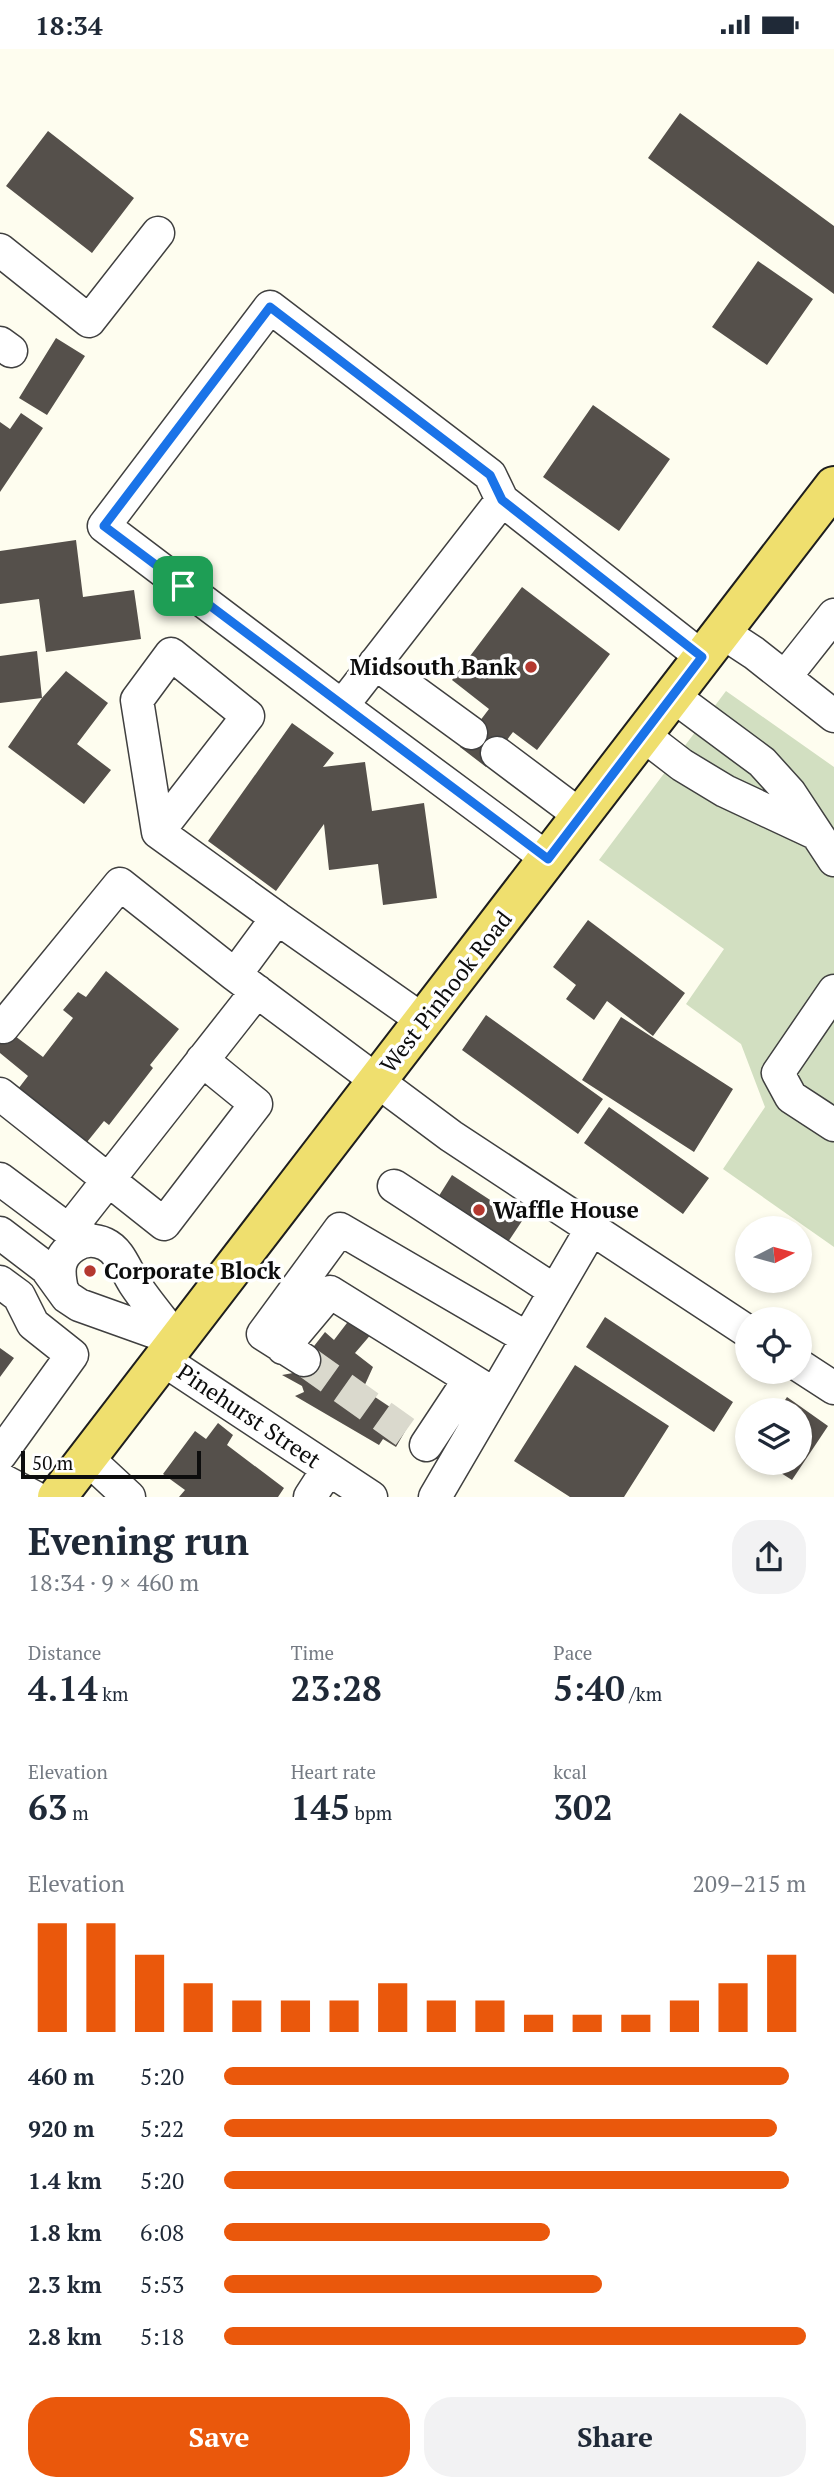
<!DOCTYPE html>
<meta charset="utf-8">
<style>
:root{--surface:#fff;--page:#f2f2f3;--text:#1f2937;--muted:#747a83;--accent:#ea580c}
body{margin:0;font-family:"PT Serif",serif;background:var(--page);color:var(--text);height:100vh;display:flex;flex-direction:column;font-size:26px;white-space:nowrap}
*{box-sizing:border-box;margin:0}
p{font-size:23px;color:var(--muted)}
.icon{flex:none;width:38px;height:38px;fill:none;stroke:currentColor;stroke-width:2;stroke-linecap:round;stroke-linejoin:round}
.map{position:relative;height:1448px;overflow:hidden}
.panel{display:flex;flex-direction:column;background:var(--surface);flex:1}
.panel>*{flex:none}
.needle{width:46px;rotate:84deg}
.tools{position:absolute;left:735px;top:1167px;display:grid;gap:14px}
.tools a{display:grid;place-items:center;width:77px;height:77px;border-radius:50%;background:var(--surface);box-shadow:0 4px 10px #0003;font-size:35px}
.scale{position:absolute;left:21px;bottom:18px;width:180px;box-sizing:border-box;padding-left:7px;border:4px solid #0d0d0d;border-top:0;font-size:19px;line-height:24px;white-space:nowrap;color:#0d0d0d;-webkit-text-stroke:5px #fff;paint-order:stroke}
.pin{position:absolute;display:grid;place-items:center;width:60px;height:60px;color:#fff;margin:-30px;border-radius:14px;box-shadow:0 4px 10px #0006}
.round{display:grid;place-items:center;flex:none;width:74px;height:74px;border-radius:28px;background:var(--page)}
.summary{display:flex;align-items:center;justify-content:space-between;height:119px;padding:0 28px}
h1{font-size:38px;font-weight:600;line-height:52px}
.figures{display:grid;grid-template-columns:repeat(3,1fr);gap:10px;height:119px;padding:7px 28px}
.figures div{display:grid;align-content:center}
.figures b{font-size:35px;font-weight:600}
.figures small{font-size:19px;font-weight:400}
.figures p{font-size:19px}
.chart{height:196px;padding:14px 28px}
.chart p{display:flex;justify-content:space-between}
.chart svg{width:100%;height:126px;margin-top:7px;stroke:var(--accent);stroke-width:6}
.primary-button{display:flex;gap:14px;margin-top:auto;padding:14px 28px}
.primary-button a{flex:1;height:80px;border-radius:28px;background:var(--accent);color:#fff;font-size:28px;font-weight:600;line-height:80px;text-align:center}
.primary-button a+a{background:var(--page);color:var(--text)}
ul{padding:0 28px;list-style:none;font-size:23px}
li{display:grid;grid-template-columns:112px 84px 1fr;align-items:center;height:52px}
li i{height:18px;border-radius:9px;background:var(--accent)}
.status{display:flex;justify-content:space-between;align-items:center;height:49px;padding:0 35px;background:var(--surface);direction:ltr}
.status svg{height:19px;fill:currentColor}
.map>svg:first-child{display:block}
</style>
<div class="status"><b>18:34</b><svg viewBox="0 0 49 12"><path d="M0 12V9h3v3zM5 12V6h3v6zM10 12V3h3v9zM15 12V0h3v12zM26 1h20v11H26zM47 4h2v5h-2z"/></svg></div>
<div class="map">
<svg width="834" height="1448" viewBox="0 0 834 1448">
<rect width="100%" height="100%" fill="#fefdef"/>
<path fill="#d2dfc1" d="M726 642 834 718V1198L723 1120 765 1058 741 995 686 955 724 900 599 811Z"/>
<path fill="#55504b" d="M680 64 834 177V245L648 109Z
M48 82 134 149 92 204 6 137Z
M758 212 813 250 767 316 712 278Z
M56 289 85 307 47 366 19 349Z
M593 356 670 410 619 482 543 428Z
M21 364 43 379 0 443V373L10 380Z
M76 491 83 548 134 541 141 590 46 603 39 550 0 555V502Z
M522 538 610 605 537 701 513 683 486 718 460 698 489 660 452 631Z
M37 602 42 649 66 622 108 654 77 695 111 721 84 755 8 698 42 649 0 654V607Z
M292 674 334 704 323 718 365 713 372 762 424 754 437 849 383 856 378 815 329 821 324 775 276 842 208 792Z
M588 871 685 944 653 987 607 952 594 971 566 950 576 936 553 918Z
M106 922 179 980 150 1016 153 1019 109 1076 104 1072 83 1098 15 1044 28 1027 0 1004V981L3 978 43 1008 73 969 63 961 78 943 86 948Z
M486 966 603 1050 578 1085 462 1001Z
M621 968 733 1040 694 1103 582 1031Z
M609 1058 709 1129 683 1165 584 1094Z
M452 1126 522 1172 506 1196 437 1150Z
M605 1268 733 1353 714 1383 586 1298Z
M350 1270 373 1283 355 1304 373 1318 363 1340 411 1372 396 1398 383 1390 379 1396 295 1347 304 1343 302 1337 282 1326 293 1324 325 1283 334 1291Z
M0 1299 14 1309 0 1328Z
M575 1316 669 1377 624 1448H570L514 1412Z
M787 1348 828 1377 792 1431 765 1414H800V1362H778Z
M218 1374 233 1386 227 1396 284 1439 278 1448H179L185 1441 163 1425 195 1382 206 1390Z"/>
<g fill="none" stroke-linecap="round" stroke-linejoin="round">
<path stroke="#dad9cd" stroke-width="32" stroke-dasharray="32 16" stroke-linecap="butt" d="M304 1311 405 1383"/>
<defs>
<path id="minor" d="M0 201 89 272 158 184
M0 294 11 302
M722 583 754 604 834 667
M375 614 471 684
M785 628 834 566
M673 647 762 713 790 744 834 811
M342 657 104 477 270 258 490 426 502 451
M643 686 682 716 725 742 817 785
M497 704 581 767
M158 783 137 651 171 605 248 667 158 783 277 869
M548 810 342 657 502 451 702 608
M834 942 778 1024 791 1048 834 1076
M424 972 277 869 235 926 451 1087 747 1282
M3 978 120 835 235 926
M0 1045 164 1175 256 1055 202 1011
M0 1130 71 1183 88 1190
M394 1137 555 1242
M69 1181 257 942
M0 1184 46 1219 67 1248 79 1256 177 1291
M0 1233 19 1247 33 1275 72 1306 0 1406
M62 1241C58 1223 57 1208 74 1197 83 1191 94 1190 105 1195 120 1202 125 1220 134 1234 147 1254 163 1272 177 1291
M283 1299 330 1243 494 1345
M162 1310 371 1448
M304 1311 263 1285 340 1180 527 1289
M800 1317 834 1339
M426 1396 469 1331
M87 1409 129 1448
M0 1430 34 1448
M310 1448 328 1420
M435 1448 592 1179"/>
<path id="major" d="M57 1448 834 437"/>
</defs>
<use href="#minor" stroke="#404040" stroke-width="35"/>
<use href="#major" stroke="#1e1e1e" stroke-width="42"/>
<use href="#minor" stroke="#fff" stroke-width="32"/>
<use href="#major" stroke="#efdf6e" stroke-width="38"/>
</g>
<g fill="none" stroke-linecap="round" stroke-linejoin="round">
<defs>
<path id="route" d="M270 258 490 426 502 451 702 608 548 810 104 477Z"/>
</defs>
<use href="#route" stroke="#fff" stroke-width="14"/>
<use href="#route" stroke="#1a73e8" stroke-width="9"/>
</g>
<g fill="#b4382f" stroke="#fff" stroke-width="2.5">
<circle cx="531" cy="618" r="7"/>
<circle cx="479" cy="1161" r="7"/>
<circle cx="90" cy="1222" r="7"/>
</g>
<g text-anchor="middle" stroke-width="7" stroke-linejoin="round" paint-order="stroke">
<g font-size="23" font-weight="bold" fill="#0d0d0d" stroke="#fff" text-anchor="start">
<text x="517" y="626" text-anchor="end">Midsouth Bank</text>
<text x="493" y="1169">Waffle House</text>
<text x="104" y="1230">Corporate Block</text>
</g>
<g font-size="23" fill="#0d0d0d" stroke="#fff">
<text transform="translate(446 943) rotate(-52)" y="8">West Pinhook Road</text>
<text transform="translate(249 1367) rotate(34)" y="8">Pinehurst Street</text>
</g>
</g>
</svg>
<div class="tools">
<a><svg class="needle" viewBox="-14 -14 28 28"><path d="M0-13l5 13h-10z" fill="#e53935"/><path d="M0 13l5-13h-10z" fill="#747a83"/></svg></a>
<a><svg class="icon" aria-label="locate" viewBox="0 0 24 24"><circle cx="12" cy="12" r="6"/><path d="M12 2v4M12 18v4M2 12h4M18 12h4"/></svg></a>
<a><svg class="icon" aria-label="layers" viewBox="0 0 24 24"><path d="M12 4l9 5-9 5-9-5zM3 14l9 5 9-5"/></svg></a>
</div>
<div class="scale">50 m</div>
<div class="pin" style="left:183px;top:537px;background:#1e9e55"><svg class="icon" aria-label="arrive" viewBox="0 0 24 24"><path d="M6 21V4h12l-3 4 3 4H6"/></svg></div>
</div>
<section class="panel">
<div class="summary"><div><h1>Evening run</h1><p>18:34 · 9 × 460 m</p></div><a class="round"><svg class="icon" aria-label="share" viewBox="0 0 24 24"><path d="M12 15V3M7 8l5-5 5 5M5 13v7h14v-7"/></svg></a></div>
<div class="figures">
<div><p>Distance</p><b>4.14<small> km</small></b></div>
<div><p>Time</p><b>23:28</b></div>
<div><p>Pace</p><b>5:40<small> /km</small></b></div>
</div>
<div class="figures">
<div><p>Elevation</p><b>63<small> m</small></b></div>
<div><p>Heart rate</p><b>145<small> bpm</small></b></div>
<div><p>kcal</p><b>302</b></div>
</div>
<div class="chart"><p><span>Elevation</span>209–215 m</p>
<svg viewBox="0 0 160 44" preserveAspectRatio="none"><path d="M5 44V6M15 44V6M25 44V17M35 44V27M45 44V33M55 44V33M65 44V33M75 44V27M85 44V33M95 44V33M105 44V38M115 44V38M125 44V38M135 44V33M145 44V27M155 44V17"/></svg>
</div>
<ul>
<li><b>460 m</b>5:20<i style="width:97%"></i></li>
<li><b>920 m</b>5:22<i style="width:95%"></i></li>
<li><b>1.4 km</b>5:20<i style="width:97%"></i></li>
<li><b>1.8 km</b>6:08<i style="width:56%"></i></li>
<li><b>2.3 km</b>5:53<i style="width:65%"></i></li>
<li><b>2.8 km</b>5:18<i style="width:100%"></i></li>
</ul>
<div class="primary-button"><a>Save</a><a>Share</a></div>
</section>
